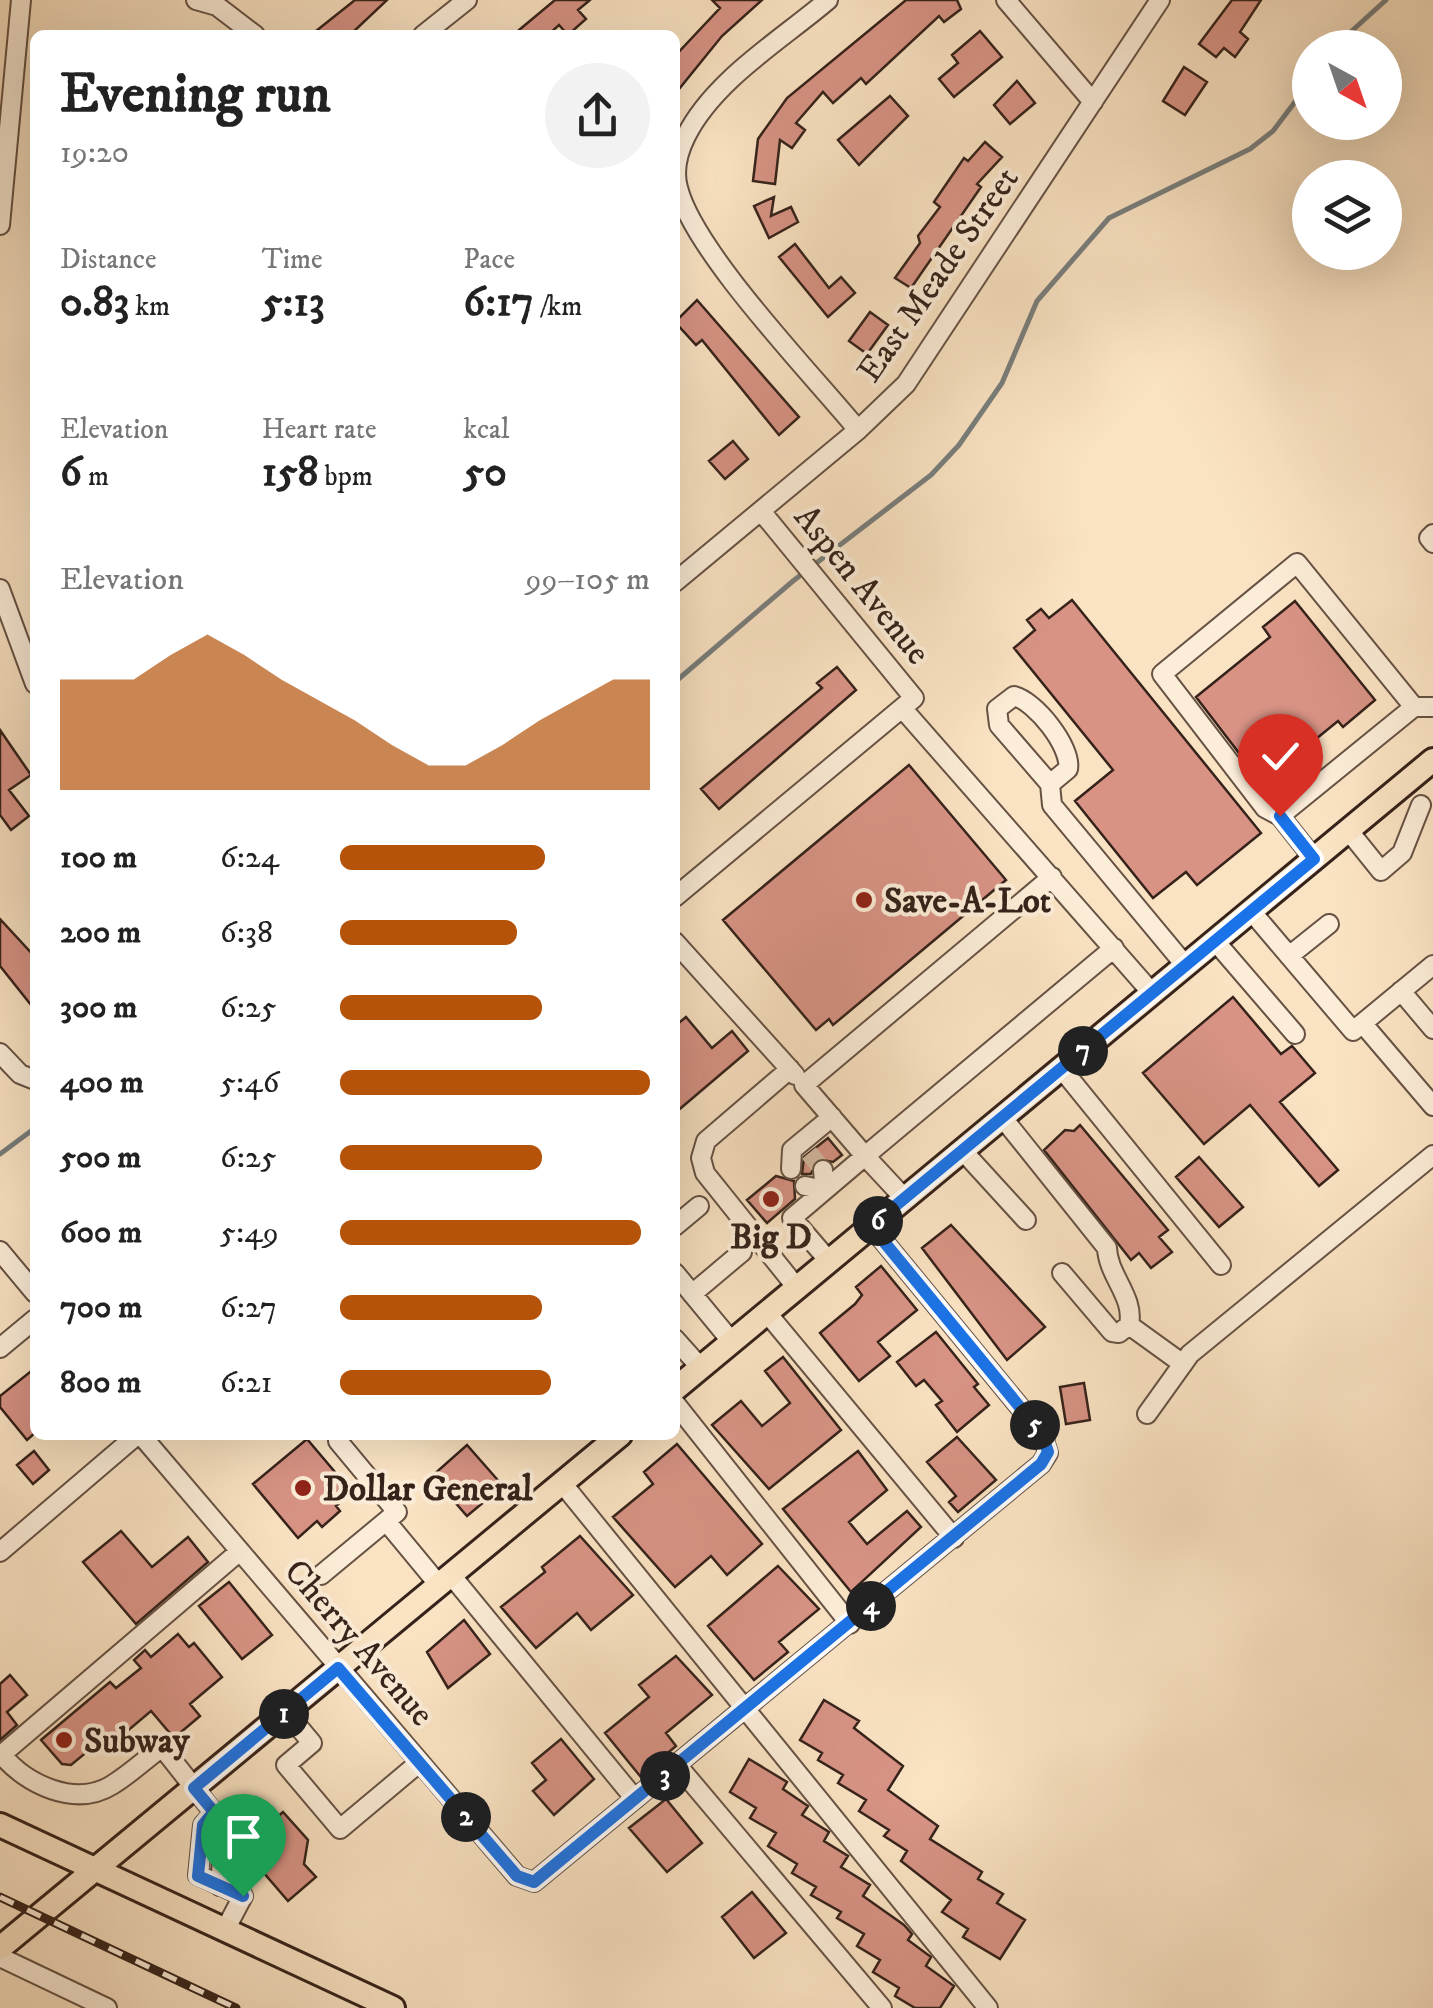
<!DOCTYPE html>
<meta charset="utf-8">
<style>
:root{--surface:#fff;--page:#f2f2f2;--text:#222;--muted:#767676;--accent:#b45309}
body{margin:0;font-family:"IM FELL DW Pica",serif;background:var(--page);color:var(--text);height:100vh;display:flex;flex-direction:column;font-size:38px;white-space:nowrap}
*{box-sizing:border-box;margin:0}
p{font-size:32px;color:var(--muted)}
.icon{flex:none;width:55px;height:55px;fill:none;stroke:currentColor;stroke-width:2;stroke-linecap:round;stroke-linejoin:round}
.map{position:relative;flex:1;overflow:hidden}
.drawer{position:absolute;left:30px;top:30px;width:650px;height:1410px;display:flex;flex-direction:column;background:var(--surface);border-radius:15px;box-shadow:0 10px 40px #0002}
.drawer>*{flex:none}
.needle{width:65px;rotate:140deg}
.tools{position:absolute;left:1292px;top:30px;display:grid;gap:20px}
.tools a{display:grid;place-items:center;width:110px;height:110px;border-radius:50%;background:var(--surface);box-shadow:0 10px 40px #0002;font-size:50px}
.pin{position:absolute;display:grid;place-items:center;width:85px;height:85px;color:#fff;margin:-102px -42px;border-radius:50% 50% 50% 0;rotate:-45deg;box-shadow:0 0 10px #0007}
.pin .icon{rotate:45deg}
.km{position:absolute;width:50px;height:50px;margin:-25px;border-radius:50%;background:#222;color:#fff;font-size:28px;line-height:50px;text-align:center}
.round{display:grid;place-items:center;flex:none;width:105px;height:105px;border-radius:52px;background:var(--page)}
.headline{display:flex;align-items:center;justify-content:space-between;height:170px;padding:0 30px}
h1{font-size:55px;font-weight:800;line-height:75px}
.figures{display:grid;grid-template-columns:repeat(3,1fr);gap:15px;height:170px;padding:10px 30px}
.figures div{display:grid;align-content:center}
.figures b{font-size:42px;font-weight:800}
.figures small{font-size:28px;font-weight:400}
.figures p{font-size:28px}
.chart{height:280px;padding:20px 30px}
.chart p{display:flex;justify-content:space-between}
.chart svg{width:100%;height:180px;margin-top:10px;fill:var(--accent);opacity:.7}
ul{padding:0 30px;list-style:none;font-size:32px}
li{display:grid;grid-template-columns:160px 120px 1fr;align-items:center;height:75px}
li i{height:25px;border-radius:12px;background:var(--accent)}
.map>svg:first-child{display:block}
</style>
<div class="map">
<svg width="1433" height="2008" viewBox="0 0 1433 2008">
<rect width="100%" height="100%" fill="#fae3c3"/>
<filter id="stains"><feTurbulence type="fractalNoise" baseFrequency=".002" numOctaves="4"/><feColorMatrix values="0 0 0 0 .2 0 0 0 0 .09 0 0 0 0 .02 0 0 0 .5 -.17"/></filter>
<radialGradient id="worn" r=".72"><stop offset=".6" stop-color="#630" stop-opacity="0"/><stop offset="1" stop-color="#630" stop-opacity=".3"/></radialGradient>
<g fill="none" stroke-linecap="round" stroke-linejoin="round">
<path stroke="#787e7d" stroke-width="5" d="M1333 48 1386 0
M675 682 793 581 931 475 959 445 1002 383 1037 301 1109 218 1250 149 1273 131 1310 82
M0 1154 35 1128"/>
</g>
<path fill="#d89385" stroke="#35221a" stroke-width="2.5" d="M355 0H387L350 35H311Z
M555 0H590L578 10 586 19 568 35 559 25 548 35H513Z
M712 0H762L722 36 675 94V56L720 8Z
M906 0H957L961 9 944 22 939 16 866 84 861 78 833 103 823 92 796 123 805 130 792 148 780 140 775 184 753 181 758 139 787 98Z
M1232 0H1261L1240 32 1248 39 1235 57 1224 48 1216 57 1199 44Z
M980 31 1002 57 954 97 939 79 958 63 952 55Z
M1184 67 1207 82 1185 115 1163 101Z
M1017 81 1035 103 1010 124 994 105Z
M890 96 908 116 859 165 838 140Z
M985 142 1002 157 977 184 981 187 911 288 895 278 920 243 918 236 940 207 934 202 964 158 968 161Z
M774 197 771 216 791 207 798 222 769 238 754 206Z
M795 244 829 288 841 277 855 293 828 317 779 257Z
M697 300 799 417 779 435 702 340 696 345 675 322Z
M870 312 888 325 867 354 849 341Z
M733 441 748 459 725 479 709 461Z
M1072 600 1261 833 1197 885 1186 872 1153 898 1075 801 1113 770 1014 648 1035 630 1027 620 1041 609 1049 618Z
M1295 601 1375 700 1343 727 1338 721 1262 783 1196 697 1270 637 1263 627Z
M837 667 856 690 719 809 701 789 822 688 817 683Z
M0 730 31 775 9 790 29 816 11 830 0 815Z
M909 765 1006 880 833 1025 829 1019 816 1030 723 920Z
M0 919 35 957V1010L0 966Z
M1233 997 1281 1054 1292 1046 1315 1073 1280 1102 1338 1170 1319 1186 1250 1105 1204 1144 1143 1073Z
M686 1017 712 1048 732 1031 748 1051 675 1113V1026Z
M1080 1125 1168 1230 1159 1237 1172 1252 1151 1268 1139 1253 1131 1260 1044 1150 1065 1130 1074 1131Z
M828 1138 842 1155 833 1162 817 1159 811 1174H802L804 1157Z
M1199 1157 1243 1207 1219 1227 1176 1177Z
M776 1176 794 1181 795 1199 767 1223 747 1200Z
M951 1225 1045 1327 1007 1360 922 1248Z
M881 1266 917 1310 878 1342 890 1356 859 1381 820 1333 855 1304 862 1295 856 1287Z
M936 1332 978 1384 974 1387 989 1405 957 1432 936 1405 942 1401 924 1380 916 1386 897 1362Z
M783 1357 841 1430 769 1489 712 1425 741 1401 762 1426 790 1403 765 1371Z
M35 1368V1433L27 1440 0 1407V1396Z
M1084 1383 1090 1420 1066 1424 1060 1387Z
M957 1437 996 1480 958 1512 949 1502 956 1496 927 1462Z
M307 1439 352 1492 336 1506 340 1511 322 1527 317 1521 298 1538 253 1484Z
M677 1444 762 1544 727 1575 711 1556 675 1587 613 1517 653 1484 644 1472Z
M467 1445 503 1486 467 1516 432 1476Z
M34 1451 49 1470 33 1484 17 1465Z
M858 1451 887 1490 849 1522 867 1544 907 1511 921 1527 851 1592 783 1509Z
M121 1531 152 1567 188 1537 208 1562 136 1624 83 1562Z
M580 1536 633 1595 591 1630 577 1613 536 1648 501 1607 545 1572 542 1567Z
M778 1566 819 1609 779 1642 788 1652 754 1680 708 1626Z
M229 1582 272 1635 242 1659 199 1606Z
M464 1620 490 1654 448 1688 427 1652Z
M178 1634 189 1647 194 1643 222 1677 190 1704 200 1716 174 1738 151 1711 118 1739 106 1736 71 1765 62 1764 41 1740 110 1682 116 1688 141 1668 134 1660 145 1650 151 1657Z
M676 1656 712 1695 666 1733 676 1746 640 1776 605 1733 649 1697 639 1685Z
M10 1675 27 1695 7 1712 17 1725 0 1740V1684Z
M824 1700 859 1721 854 1728 903 1766 888 1790 938 1826 930 1839 982 1872 978 1879 1003 1894 997 1903 1025 1920 1000 1959 963 1937 968 1929 942 1912 951 1900 901 1861 907 1851 884 1836 889 1830 859 1811 866 1800 838 1783 843 1775 818 1760 822 1753 800 1740Z
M561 1739 594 1779 554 1815 533 1791 546 1780 532 1763Z
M749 1759 787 1782 783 1789 808 1806 802 1815 829 1832 824 1841 848 1856 841 1867 870 1885 863 1896 904 1925 912 1934 908 1940 931 1957 926 1966 954 1986 940 2008H915L895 1996 899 1988 873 1972 880 1960 857 1946 864 1934 837 1918 841 1912 811 1895 816 1887 792 1873 797 1864 768 1846 776 1833 750 1818 756 1808 730 1792Z
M666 1799 702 1843 667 1872 629 1828Z
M283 1812 308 1840 304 1864 316 1877 288 1901 245 1851 222 1848 213 1852 220 1826H231L235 1836 247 1838 255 1827 265 1828Z
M752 1892 786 1933 754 1958 722 1917Z"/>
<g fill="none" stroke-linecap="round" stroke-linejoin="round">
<path stroke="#d3bca1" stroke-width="18" stroke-dasharray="18 9" stroke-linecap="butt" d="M809 1153 823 1170
M222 1860 225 1825
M239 1862 243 1826"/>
<defs>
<path id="minor" d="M196 0 217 6 255 35
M828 0C781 40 714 80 686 136 678 152 673 170 678 188 694 252 812 374 858 430
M1006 0 1093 102
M423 35 467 0
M0 225 21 0
M1433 534 1429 538 1433 543
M675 582 858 430 906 384 1160 0
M0 589 35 684
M902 708 1152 993
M1050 784 999 725 997 709 1014 696C1035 701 1072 747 1068 769L1050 784 1052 805 1185 965
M1280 816 1265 808 1162 674 1297 563 1414 707
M1348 830 1381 871 1402 853 1421 805
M1314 859 1280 816 1414 707H1433
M1052 877 804 1085 865 1156 1114 948
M675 897 914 698 761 511
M1251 911 1353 1031 1433 965
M1215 941 1295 1034
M675 942 795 1075
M1289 956 1329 924
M1401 991 1433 1029
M1363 1024 1433 1106
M0 1053 20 1074 35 1080
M1061 1068 1221 1265
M790 1069 706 1141 701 1158 705 1173 797 1288
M1002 1117 1107 1248C1108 1276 1135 1297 1129 1325L1183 1364
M962 1150 1026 1220
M791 1169 792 1150 832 1117
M805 1186 825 1190 823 1170
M675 1226 699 1206
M0 1251 35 1293
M829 1261 792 1218 865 1156 905 1199
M675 1273 732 1342
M1062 1273 1112 1332 1119 1333 1129 1325
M692 1294 742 1252
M767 1313 954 1538
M675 1339 701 1368
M0 1348 35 1319
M675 1403 850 1624
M1147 1414 1190 1354 1433 1155
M141 1435 517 1876 534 1882 1041 1464 1048 1453 1042 1434 871 1226
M562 1483 988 2008
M386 1521 439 1585
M0 1552 137 1435
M321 1575 397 1512 338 1441
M451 1575 635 1799
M286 1712 312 1743 286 1765 340 1829 420 1762
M2 1755C26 1784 75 1808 112 1785 130 1774 146 1759 162 1747L214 1813
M0 1756 240 1551
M678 1766 882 2008
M220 1886 222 1860
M236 1893 239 1862
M225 1930 243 1896 198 1875 203 1825 214 1813H244L243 1826
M0 1957 107 2008"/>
<path id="major" d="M675 1389 1433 760
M0 1825 393 2008
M0 1948 620 1435"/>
</defs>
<use href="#minor" stroke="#665244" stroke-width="22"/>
<use href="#major" stroke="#35221a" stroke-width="28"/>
<use href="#minor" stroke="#fcedd8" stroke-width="18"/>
<use href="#major" stroke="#fae3c3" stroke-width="22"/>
<defs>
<path id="rail" d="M0 1897 236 2008"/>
</defs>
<use href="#rail" stroke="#35221a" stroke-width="9"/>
<use href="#rail" stroke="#fcedd8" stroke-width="5" stroke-dasharray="15" stroke-linecap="butt"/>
</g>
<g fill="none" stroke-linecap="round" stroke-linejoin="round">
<defs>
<path id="route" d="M243 1896 198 1876 203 1825 214 1812 194 1788 338 1668 517 1876 534 1882 1041 1464 1048 1452 1042 1434 871 1226 1314 859 1280 816"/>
</defs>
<use href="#route" stroke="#fff" stroke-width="20"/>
<use href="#route" stroke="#1a73e8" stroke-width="12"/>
</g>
<g fill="#8f2418" stroke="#fcedd8" stroke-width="4">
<circle cx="864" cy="900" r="10"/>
<circle cx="771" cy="1199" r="10"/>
<circle cx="303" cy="1488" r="10"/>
<circle cx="64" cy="1740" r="10"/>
</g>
<g text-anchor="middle" stroke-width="8" stroke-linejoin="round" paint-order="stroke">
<g font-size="35" fill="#35221a" stroke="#fcedd8">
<text transform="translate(937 274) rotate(-55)" y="12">East Meade Street</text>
<text transform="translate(863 584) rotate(51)" y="12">Aspen Avenue</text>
<text transform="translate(360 1642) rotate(49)" y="12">Cherry Avenue</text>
</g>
<g font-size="35" font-weight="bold" fill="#35221a" stroke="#fcedd8" text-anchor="start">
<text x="884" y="912">Save-A-Lot</text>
<text x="771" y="1248" text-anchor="middle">Big D</text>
<text x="323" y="1500">Dollar General</text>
<text x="84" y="1752">Subway</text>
</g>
</g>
<rect width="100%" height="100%" filter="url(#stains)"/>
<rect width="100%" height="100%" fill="url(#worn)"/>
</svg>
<div class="tools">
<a><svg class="needle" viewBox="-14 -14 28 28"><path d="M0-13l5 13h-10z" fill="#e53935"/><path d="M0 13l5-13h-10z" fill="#767676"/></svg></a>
<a><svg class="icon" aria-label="layers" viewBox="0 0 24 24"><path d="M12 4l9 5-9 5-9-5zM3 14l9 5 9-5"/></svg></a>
</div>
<div class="pin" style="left:243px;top:1896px;background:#1e9e55"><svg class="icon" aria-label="arrive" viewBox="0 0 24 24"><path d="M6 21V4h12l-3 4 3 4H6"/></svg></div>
<div class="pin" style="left:1280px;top:816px;background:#d93025"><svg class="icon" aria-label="check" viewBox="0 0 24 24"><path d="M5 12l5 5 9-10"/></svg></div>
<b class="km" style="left:284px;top:1714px">1</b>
<b class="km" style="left:466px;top:1817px">2</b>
<b class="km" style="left:665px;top:1776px">3</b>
<b class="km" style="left:871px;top:1606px">4</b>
<b class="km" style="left:1035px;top:1425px">5</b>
<b class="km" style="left:878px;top:1221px">6</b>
<b class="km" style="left:1083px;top:1051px">7</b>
<section class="drawer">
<div class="headline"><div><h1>Evening run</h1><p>19:20</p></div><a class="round"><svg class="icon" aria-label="share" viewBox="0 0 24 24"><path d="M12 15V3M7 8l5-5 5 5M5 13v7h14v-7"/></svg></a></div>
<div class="figures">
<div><p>Distance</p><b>0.83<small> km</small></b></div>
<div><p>Time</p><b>5:13</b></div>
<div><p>Pace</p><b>6:17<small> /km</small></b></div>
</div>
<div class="figures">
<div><p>Elevation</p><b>6<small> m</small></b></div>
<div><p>Heart rate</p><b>158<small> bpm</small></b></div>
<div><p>kcal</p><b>50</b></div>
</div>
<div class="chart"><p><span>Elevation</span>99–105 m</p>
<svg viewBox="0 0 160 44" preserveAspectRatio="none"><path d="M0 44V17L10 17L20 17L30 11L40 6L50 11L60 17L70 22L80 27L90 33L100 38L110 38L120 33L130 27L140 22L150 17L160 17V44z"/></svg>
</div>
<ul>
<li><b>100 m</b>6:24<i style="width:66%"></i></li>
<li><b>200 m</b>6:38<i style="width:57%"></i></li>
<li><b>300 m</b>6:25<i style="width:65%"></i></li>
<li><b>400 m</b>5:46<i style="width:100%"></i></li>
<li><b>500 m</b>6:25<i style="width:65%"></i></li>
<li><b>600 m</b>5:49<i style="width:97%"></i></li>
<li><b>700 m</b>6:27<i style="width:65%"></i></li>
<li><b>800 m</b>6:21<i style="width:68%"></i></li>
</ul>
</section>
</div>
